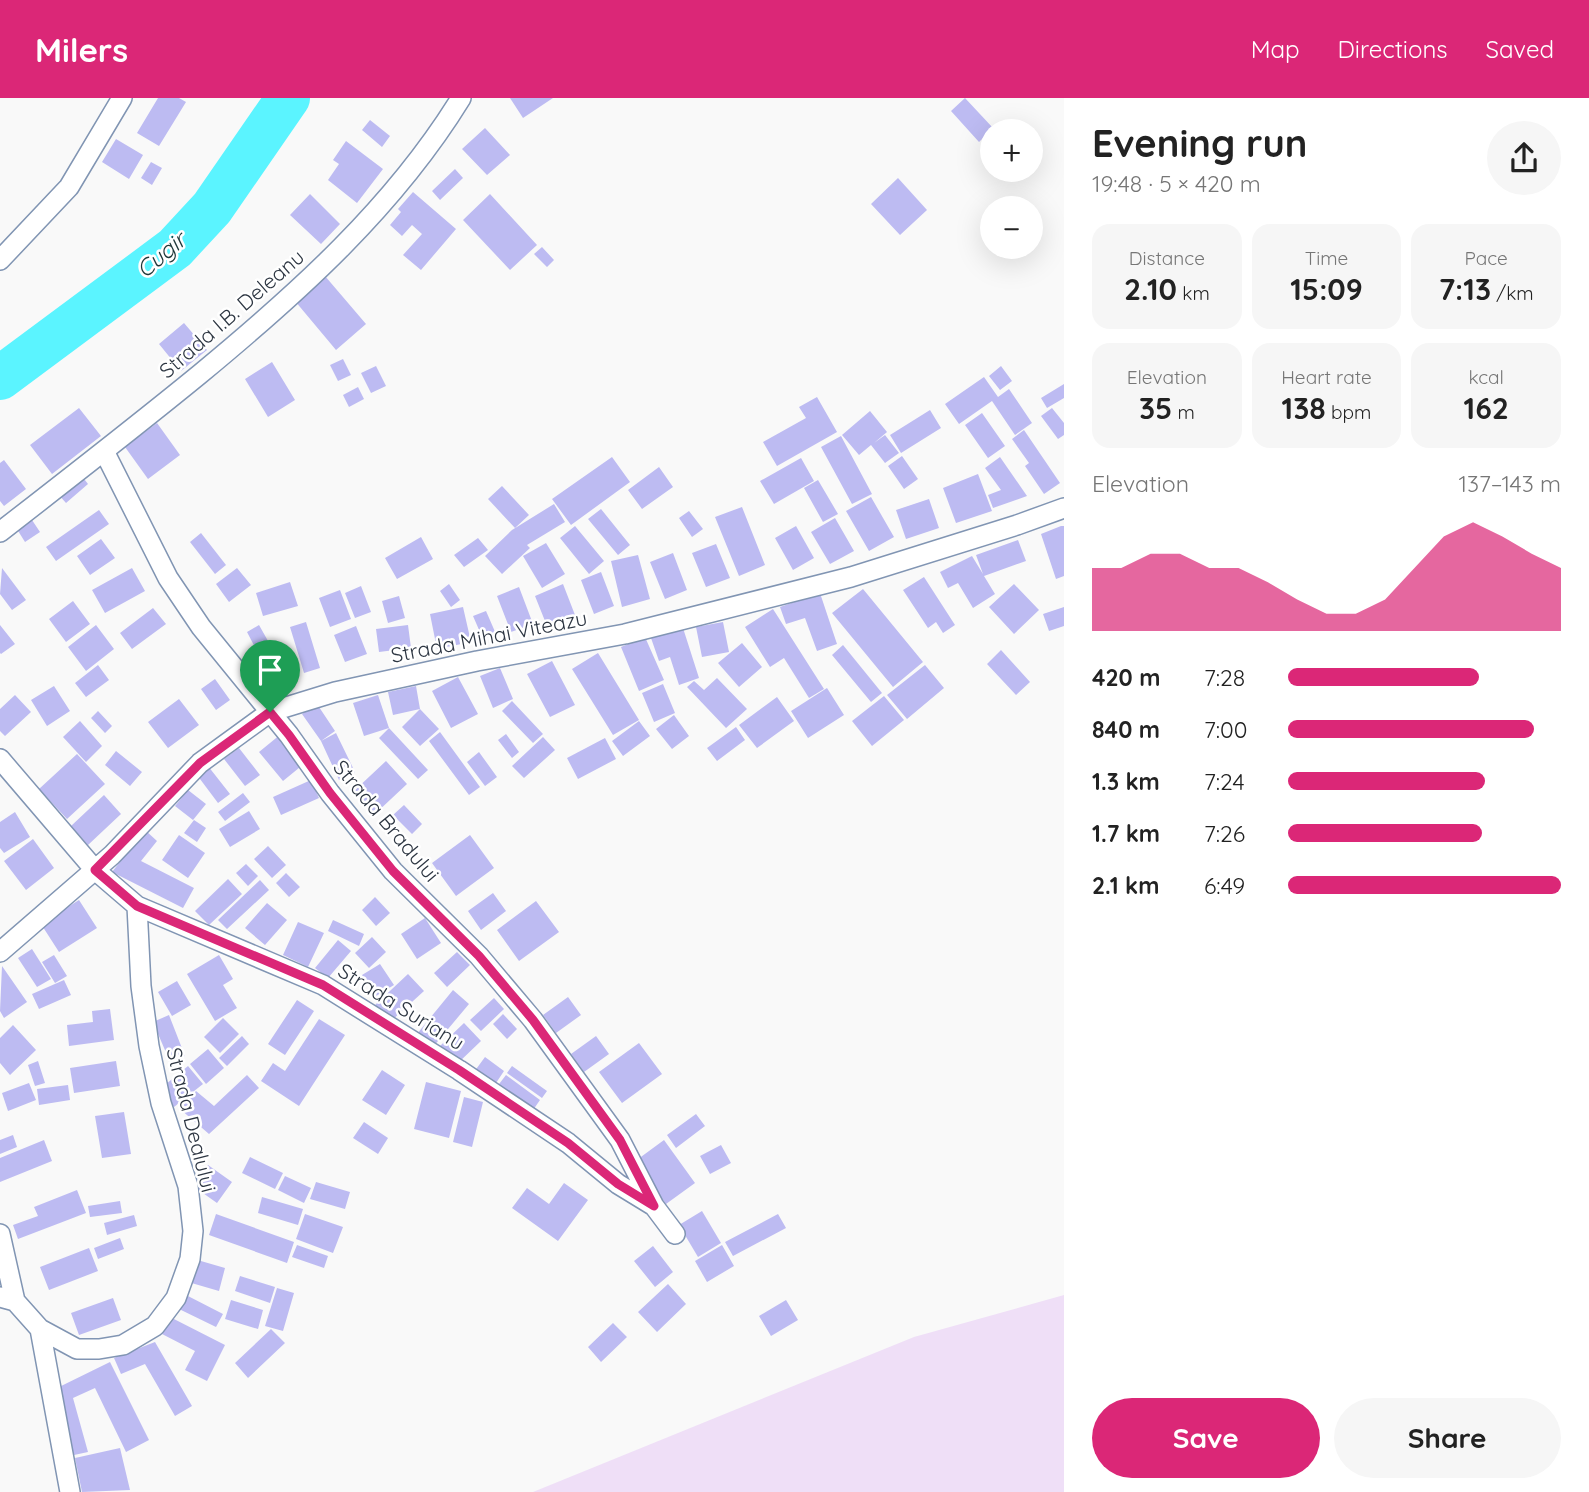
<!DOCTYPE html>
<meta charset="utf-8">
<style>
:root{--surface:#fff;--page:#f6f6f6;--text:#222;--muted:#767676;--accent:#db2777}
body{margin:0;font-family:Quicksand,sans-serif;background:var(--page);color:var(--text);height:100vh;display:flex;flex-direction:column;font-size:26px;white-space:nowrap}
*{box-sizing:border-box;margin:0}
p{font-size:23px;color:var(--muted)}
.icon{flex:none;width:38px;height:38px;fill:none;stroke:currentColor;stroke-width:2;stroke-linecap:round;stroke-linejoin:round}
.map{position:relative;flex:1;overflow:hidden}
.side{display:flex;flex-direction:column;background:var(--surface);width:525px}
.side>*{flex:none}
.tools{position:absolute;left:980px;top:21px;display:grid;gap:14px}
.tools a{display:grid;place-items:center;width:63px;height:63px;border-radius:50%;background:var(--surface);box-shadow:0 7px 28px #0002;font-size:35px}
.pin{position:absolute;display:grid;place-items:center;width:60px;height:60px;color:#fff;margin:-72px -30px;border-radius:50% 50% 50% 0;rotate:-45deg;box-shadow:0 0 7px #0007}
.pin .icon{rotate:45deg}
.round{display:grid;place-items:center;flex:none;width:74px;height:74px;border-radius:37px;background:var(--page)}
.summary{display:flex;align-items:center;justify-content:space-between;height:119px;padding:0 28px}
h1{font-size:38px;font-weight:800;line-height:52px}
.metrics{display:grid;grid-template-columns:repeat(3,1fr);gap:10px;height:119px;padding:7px 28px}
.metrics div{display:grid;align-content:center;border-radius:18px;background:var(--page);text-align:center}
.metrics b{font-size:30px;font-weight:800}
.metrics small{font-size:19px;font-weight:400}
.metrics p{font-size:19px}
.chart{height:196px;padding:14px 28px}
.chart p{display:flex;justify-content:space-between}
.chart svg{width:100%;height:126px;margin-top:7px;fill:var(--accent);opacity:.7}
.button{display:flex;gap:14px;margin-top:auto;padding:14px 28px}
.button a{flex:1;height:80px;border-radius:42px;background:var(--accent);color:#fff;font-size:28px;font-weight:800;line-height:80px;text-align:center}
.button a+a{background:var(--page);color:var(--text)}
ul{padding:0 28px;list-style:none;font-size:23px}
li{display:grid;grid-template-columns:112px 84px 1fr;align-items:center;height:52px}
li i{height:18px;border-radius:9px;background:var(--accent)}
header{display:flex;align-items:center;gap:42px;box-sizing:border-box;height:98px;padding:0 35px;background:var(--accent);color:#fff}
header strong{font-size:33px}
nav{display:flex;gap:38px;margin-inline-start:auto;font-size:24px}
main{display:flex;flex:1;min-height:0}
.map>svg:first-child{display:block}
</style>
<header>
<strong>Milers</strong>
<nav><a>Map</a><a>Directions</a><a>Saved</a></nav>
</header>
<main>
<div class="map">
<svg width="1064" height="1394" viewBox="0 0 1064 1394">
<rect width="100%" height="100%" fill="#f9f9f9"/>
<path fill="#efdff7" d="M1064 1197V1394H533L914 1239Z"/>
<g fill="none" stroke-linecap="round" stroke-linejoin="round">
<path stroke="#5bf4ff" stroke-width="44" d="M0 280 175 150 212 110 288 0"/>
</g>
<path fill="#bdbbf2" d="M158 0H179L186 4 159 48 137 35Z
M510 0H553L523 20Z
M965 0 993 30 979 44 951 13Z
M370 22 390 38 382 49 362 32Z
M485 30 510 57 487 77 462 51Z
M116 41 143 57 129 81 102 64Z
M346 43 383 71 357 105 328 82 339 66 333 62Z
M151 64 162 70 152 87 141 80Z
M455 71 463 80 440 102 432 93Z
M898 80 927 112 900 137 871 106Z
M413 94 456 131 421 172 403 157 422 136 412 127 402 138 390 127 401 114 398 111Z
M310 96 340 126 321 146 290 117Z
M490 96 537 147 510 172 463 122Z
M542 149 554 162 547 169 534 156Z
M325 178 366 226 336 252 295 203Z
M184 225 207 252 181 273 159 246Z
M343 261 351 277 338 283 330 267Z
M272 264 295 302 268 319 245 281Z
M376 268 386 288 371 295 361 275Z
M1001 268 1012 283 1000 292 989 278Z
M984 279 998 299 1009 291 1032 325 1015 337 992 303 959 326 945 306Z
M1064 286V300L1047 310 1041 300Z
M358 289 364 301 349 309 343 297Z
M817 299 837 334 777 368 763 344 806 320 799 309Z
M79 310 101 338 52 376 30 347Z
M1052 310 1064 325V337L1058 341 1041 318Z
M930 312 941 330 901 355 890 337Z
M870 313 887 334 874 345 885 337 899 355 885 365 871 347 859 357 842 337Z
M982 315 1005 348 988 360 965 327Z
M157 325 180 357 148 381 125 349Z
M1024 332 1060 385 1044 396 1025 368 1029 365 1012 341Z
M841 338 872 396 852 406 821 349Z
M902 358 918 381 904 391 888 368Z
M612 359 630 384 571 427 552 401Z
M1000 359 1027 398 993 410 988 397 1001 392 985 370Z
M801 360 814 383 774 406 760 383Z
M4 362 26 391 4 408 0 403V365Z
M659 369 673 389 642 411 628 392Z
M978 376 992 413 956 425 943 390Z
M81 377 88 386 66 405 58 396Z
M818 382 838 416 823 424 804 390Z
M502 388 529 417 515 430 488 401Z
M871 399 894 439 869 453 846 413Z
M929 401 939 430 906 441 896 412Z
M554 406 565 424 527 447 530 450 502 476 485 458 512 432Z
M742 409 765 467 739 478 715 419Z
M601 411 630 447 618 457 588 421Z
M99 412 109 426 56 463 46 449Z
M689 413 703 431 692 439 679 420Z
M30 419 40 434 25 444 15 428Z
M835 420 854 453 830 466 811 434Z
M575 428 604 463 589 476 560 440Z
M796 428 814 460 793 472 775 440Z
M1061 428H1064V478L1056 481 1041 436Z
M201 435 226 467 215 476 190 444Z
M421 439 433 461 397 481 385 460Z
M478 440 488 452 464 469 454 457Z
M101 441 115 460 90 477 77 458Z
M1018 442 1026 463 984 478 995 496 973 510 958 485 948 490 940 474 972 458 983 476 976 457Z
M546 445 565 476 542 490 523 458Z
M716 446 730 480 706 489 692 455Z
M673 455 687 492 665 501 650 464Z
M638 457 650 501 622 509 611 463Z
M2 470 26 502 12 512 0 496Z
M132 470 145 493 105 515 92 492Z
M237 470 251 487 229 504 216 486Z
M601 474 614 508 594 516 581 482Z
M924 479 955 527 943 535 936 524 928 530 903 492Z
M290 484 298 508 263 518 256 495Z
M449 486 460 502 451 509 440 493Z
M563 486 575 517 547 528 535 498Z
M1014 486 1039 512 1014 536 989 509Z
M361 488 371 514 355 520 345 495Z
M519 489 533 526 511 534 497 498Z
M863 491 923 564 893 589 832 515Z
M340 492 351 521 330 529 319 500Z
M820 495 837 546 817 553 805 520 786 526 780 509Z
M399 498 405 520 388 525 382 503Z
M73 503 90 526 66 544 49 521Z
M463 509 471 544 437 551 430 516Z
M1064 509V528L1049 533 1043 516Z
M153 510 166 526 132 551 120 535Z
M773 511 824 591 809 600 784 560 770 569 745 529Z
M486 513 496 536 483 541 473 518Z
M306 524 320 570 304 575 290 529Z
M723 524 729 554 702 559 696 529Z
M0 527 15 546 1 556 0 555Z
M96 527 114 551 86 573 68 549Z
M259 527 272 550 259 557 247 534Z
M408 527 411 550 379 554 376 531Z
M356 528 367 556 345 564 334 537Z
M683 530 699 580 679 587 670 559 659 563 651 540Z
M645 539 664 582 639 593 621 549Z
M742 545 762 569 739 589 718 565Z
M843 547 882 595 871 604 832 557Z
M1001 552 1030 584 1016 597 987 566Z
M598 555 639 622 613 637 572 571Z
M270 557 288 577 268 595 250 576Z
M552 563 575 607 550 619 527 576Z
M98 567 109 582 86 599 75 585Z
M925 567 944 590 907 621 887 597Z
M500 570 513 601 493 610 480 578Z
M458 579 478 616 451 630 432 593Z
M717 580 747 611 726 630 687 589 694 583 704 592Z
M215 581 230 602 216 612 201 591Z
M663 586 675 615 654 624 642 595Z
M54 588 70 613 47 628 31 602Z
M416 588 420 611 393 617 388 594Z
M827 590 844 617 808 640 791 613Z
M15 597 31 614 5 638 0 633V611Z
M378 597 389 630 364 638 353 605Z
M884 598 904 622 872 648 852 623Z
M777 599 794 623 757 650 739 627Z
M179 601 199 627 168 650 148 624Z
M512 603 543 636 533 645 502 613Z
M317 606 335 633 321 643 302 616Z
M420 611 439 631 420 648 402 629Z
M98 613 112 628 105 635 91 620Z
M674 617 689 638 672 651 656 631Z
M80 623 102 648 86 664 63 639Z
M639 623 650 638 623 658 612 643Z
M736 629 745 642 717 663 707 650Z
M389 630 428 672 418 681 379 640Z
M440 634 480 689 469 697 429 643Z
M336 635 355 674 339 682 321 643Z
M281 636 305 665 283 683 259 654Z
M506 636 519 654 512 660 498 642Z
M543 639 555 652 524 680 512 668Z
M605 640 616 661 578 681 567 660Z
M239 650 260 677 245 688 224 661Z
M116 653 142 674 130 688 105 667Z
M479 654 497 679 485 688 467 664Z
M77 656 105 686 67 721 39 691Z
M386 663 407 686 375 716 354 693Z
M208 668 230 696 218 705 197 677Z
M311 682 319 700 281 717 273 699Z
M188 692 206 706 193 722 175 708Z
M243 695 250 704 225 723 218 714Z
M104 697 121 716 88 747 71 728Z
M404 707 422 726 412 736 393 717Z
M249 713 260 731 230 749 219 731Z
M15 714 30 739 4 755 0 750V724Z
M194 722 206 730 197 744 184 735Z
M145 732 157 743 141 763 194 790 183 810 112 774Z
M179 737 205 755 188 780 162 762Z
M470 737 494 770 456 798 432 765Z
M33 741 54 770 26 792 4 763Z
M268 748 286 767 272 780 254 761Z
M246 766 258 778 248 788 236 775Z
M286 775 300 789 289 799 276 785Z
M228 781 242 796 209 827 195 813Z
M260 782 269 792 227 831 218 822Z
M493 795 506 813 481 832 468 813Z
M375 799 390 815 376 828 362 812Z
M79 802 97 830 59 854 41 826Z
M536 803 559 834 519 863 497 832Z
M267 805 287 822 265 847 245 830Z
M425 820 441 845 417 861 401 836Z
M333 822 364 836 359 848 328 833Z
M298 824 324 835 308 869 283 857Z
M372 839 386 854 369 870 355 855Z
M338 842 351 853 328 880 315 870Z
M32 851 51 881 37 889 18 860Z
M457 854 470 867 447 889 434 875Z
M54 857 67 878 55 885 42 864Z
M219 857 233 881 223 887 237 910 215 923 187 876Z
M380 866 394 887 376 898 362 877Z
M2 868 27 904 4 920 0 913Z
M408 876 424 893 390 924 375 907Z
M64 882 71 897 39 911 32 896Z
M177 883 191 907 172 918 158 894Z
M453 892 469 906 433 949 417 936Z
M568 899 581 917 556 935 543 917Z
M494 900 504 911 481 933 470 922Z
M297 902 314 913 285 957 268 946Z
M110 911 114 942 69 948 67 927 93 924 92 913Z
M503 916 517 931 507 941 493 926Z
M169 917 185 958 170 964 153 924Z
M223 920 239 936 220 955 204 939Z
M319 921 345 937 299 1008 261 983 273 965 285 973Z
M464 925 481 943 457 966 440 948Z
M13 927 36 952 10 977 0 965V940Z
M242 938 249 946 227 968 219 960Z
M596 938 609 956 584 974 571 956Z
M639 945 662 976 622 1005 599 974Z
M208 951 224 970 206 986 190 966Z
M485 959 504 973 494 988 474 974Z
M38 963 45 985 35 988 28 967Z
M116 963 120 988 74 995 70 970Z
M188 968 203 986 174 1009 160 991Z
M512 968 547 993 542 1000 507 975Z
M382 972 405 987 386 1017 362 1002Z
M247 977 259 990 209 1036 180 1011 196 993 214 1008Z
M506 977 540 1002 531 1015 496 990Z
M426 984 461 993 449 1040 414 1031Z
M29 985 36 1002 8 1013 2 995Z
M68 987 70 1002 39 1007 37 991Z
M464 999 483 1004 472 1049 453 1044Z
M124 1014 131 1056 102 1060 95 1018Z
M696 1016 705 1028 676 1050 667 1037Z
M364 1024 388 1040 378 1056 353 1040Z
M13 1037 17 1049 0 1056V1042Z
M44 1042 52 1063 0 1084V1060Z
M664 1042 695 1085 666 1106 634 1064Z
M721 1047 731 1065 710 1076 700 1058Z
M250 1059 283 1075 275 1091 242 1075Z
M208 1067 232 1084 217 1105 193 1088Z
M285 1078 311 1090 304 1105 278 1092Z
M316 1084 350 1094 345 1111 310 1101Z
M564 1085 588 1102 558 1143 512 1110 527 1090 549 1106Z
M77 1092 86 1115 18 1141 13 1127 38 1118 34 1109Z
M262 1099 303 1111 298 1127 258 1115Z
M120 1103 122 1115 90 1119 88 1108Z
M702 1113 721 1145 698 1159 679 1127Z
M216 1116 294 1144 287 1165 209 1137Z
M305 1116 343 1129 333 1155 296 1141Z
M778 1116 786 1130 733 1158 725 1144Z
M134 1117 137 1128 107 1137 104 1125Z
M120 1140 124 1151 98 1161 94 1150Z
M297 1147 328 1158 324 1170 292 1159Z
M722 1147 734 1168 707 1184 695 1163Z
M653 1148 673 1174 655 1189 634 1163Z
M89 1150 98 1173 49 1192 40 1169Z
M194 1161 225 1170 219 1193 188 1184Z
M240 1178 275 1189 270 1205 235 1193Z
M668 1186 686 1206 657 1234 638 1214Z
M277 1190 294 1195 283 1233 265 1228Z
M186 1197 223 1216 216 1229 179 1211Z
M113 1200 121 1222 79 1237 71 1215Z
M231 1202 263 1212 258 1231 225 1221Z
M786 1202 798 1222 771 1238 759 1218Z
M170 1219 225 1247 207 1283 185 1272 195 1253 162 1236Z
M613 1225 627 1239 601 1264 588 1249Z
M271 1231 285 1245 248 1280 235 1265Z
M155 1244 192 1308 175 1318 145 1266 121 1276 114 1260Z
M110 1264 149 1342 126 1354 95 1290 73 1300 88 1354 74 1357 55 1291Z
M120 1350 130 1392 82 1394 75 1360Z"/>
<g fill="none" stroke-linecap="round" stroke-linejoin="round">
<defs>
<path id="minor" d="M0 162 69 89 122 0
M104 353 168 480 201 529 289 637 330 695 393 773 479 858 533 922 620 1042 654 1108
M0 434C67 382 134 330 200 276 298 195 394 109 461 0
M0 661 95 772 137 808 323 887 459 972 568 1045 618 1086 654 1108 675 1136
M0 854 112 757 200 665 270 614 335 594 477 563 625 536 851 479 1017 427 1064 410
M0 1136 15 1203
M0 1199 15 1203 40 1231 77 1251H99L123 1247 155 1228 176 1200 190 1161 193 1133 188 1088 161 1005 149 948 141 888 137 808
M40 1231 70 1394"/>
</defs>
<use href="#minor" stroke="#8195b3" stroke-width="22"/>
<use href="#minor" stroke="#fff" stroke-width="19"/>
</g>
<g fill="none" stroke-linecap="round" stroke-linejoin="round">
<defs>
<path id="route" d="M270 614 289 637 330 695 393 773 479 858 533 922 620 1042 654 1108 618 1086 568 1045 459 972 323 887 137 808 95 772 200 665Z"/>
</defs>
<use href="#route" stroke="#fff" stroke-width="14"/>
<use href="#route" stroke="#db2777" stroke-width="9"/>
</g>
<g text-anchor="middle" stroke-width="5" stroke-linejoin="round" paint-order="stroke">
<g font-size="21" fill="#2d3642" stroke="#fff">
<text transform="translate(232 216) rotate(-41)" y="7">Strada I.B. Deleanu</text>
<text transform="translate(489 539) rotate(-11)" y="7">Strada Mihai Viteazu</text>
<text transform="translate(386 723) rotate(50)" y="7">Strada Bradului</text>
<text transform="translate(401 909) rotate(32)" y="7">Strada Surianu</text>
<text transform="translate(191 1022) rotate(76)" y="7">Strada Dealului</text>
</g>
<g font-size="23" font-style="italic" fill="#1e3739" stroke="#fff">
<text transform="translate(161 157) rotate(-40)" y="8">Cugir</text>
</g>
</g>
</svg>
<div class="tools">
<a>+</a>
<a>−</a>
</div>
<div class="pin" style="left:270px;top:614px;background:#1e9e55"><svg class="icon" aria-label="arrive" viewBox="0 0 24 24"><path d="M6 21V4h12l-3 4 3 4H6"/></svg></div>
</div>
<section class="side">
<div class="summary"><div><h1>Evening run</h1><p>19:48 · 5 × 420 m</p></div><a class="round"><svg class="icon" aria-label="share" viewBox="0 0 24 24"><path d="M12 15V3M7 8l5-5 5 5M5 13v7h14v-7"/></svg></a></div>
<div class="metrics">
<div><p>Distance</p><b>2.10<small> km</small></b></div>
<div><p>Time</p><b>15:09</b></div>
<div><p>Pace</p><b>7:13<small> /km</small></b></div>
</div>
<div class="metrics">
<div><p>Elevation</p><b>35<small> m</small></b></div>
<div><p>Heart rate</p><b>138<small> bpm</small></b></div>
<div><p>kcal</p><b>162</b></div>
</div>
<div class="chart"><p><span>Elevation</span>137–143 m</p>
<svg viewBox="0 0 160 44" preserveAspectRatio="none"><path d="M0 44V22L10 22L20 17L30 17L40 22L50 22L60 27L70 33L80 38L90 38L100 33L110 22L120 11L130 6L140 11L150 17L160 22V44z"/></svg>
</div>
<ul>
<li><b>420 m</b>7:28<i style="width:70%"></i></li>
<li><b>840 m</b>7:00<i style="width:90%"></i></li>
<li><b>1.3 km</b>7:24<i style="width:72%"></i></li>
<li><b>1.7 km</b>7:26<i style="width:71%"></i></li>
<li><b>2.1 km</b>6:49<i style="width:100%"></i></li>
</ul>
<div class="button"><a>Save</a><a>Share</a></div>
</section>
</main>
